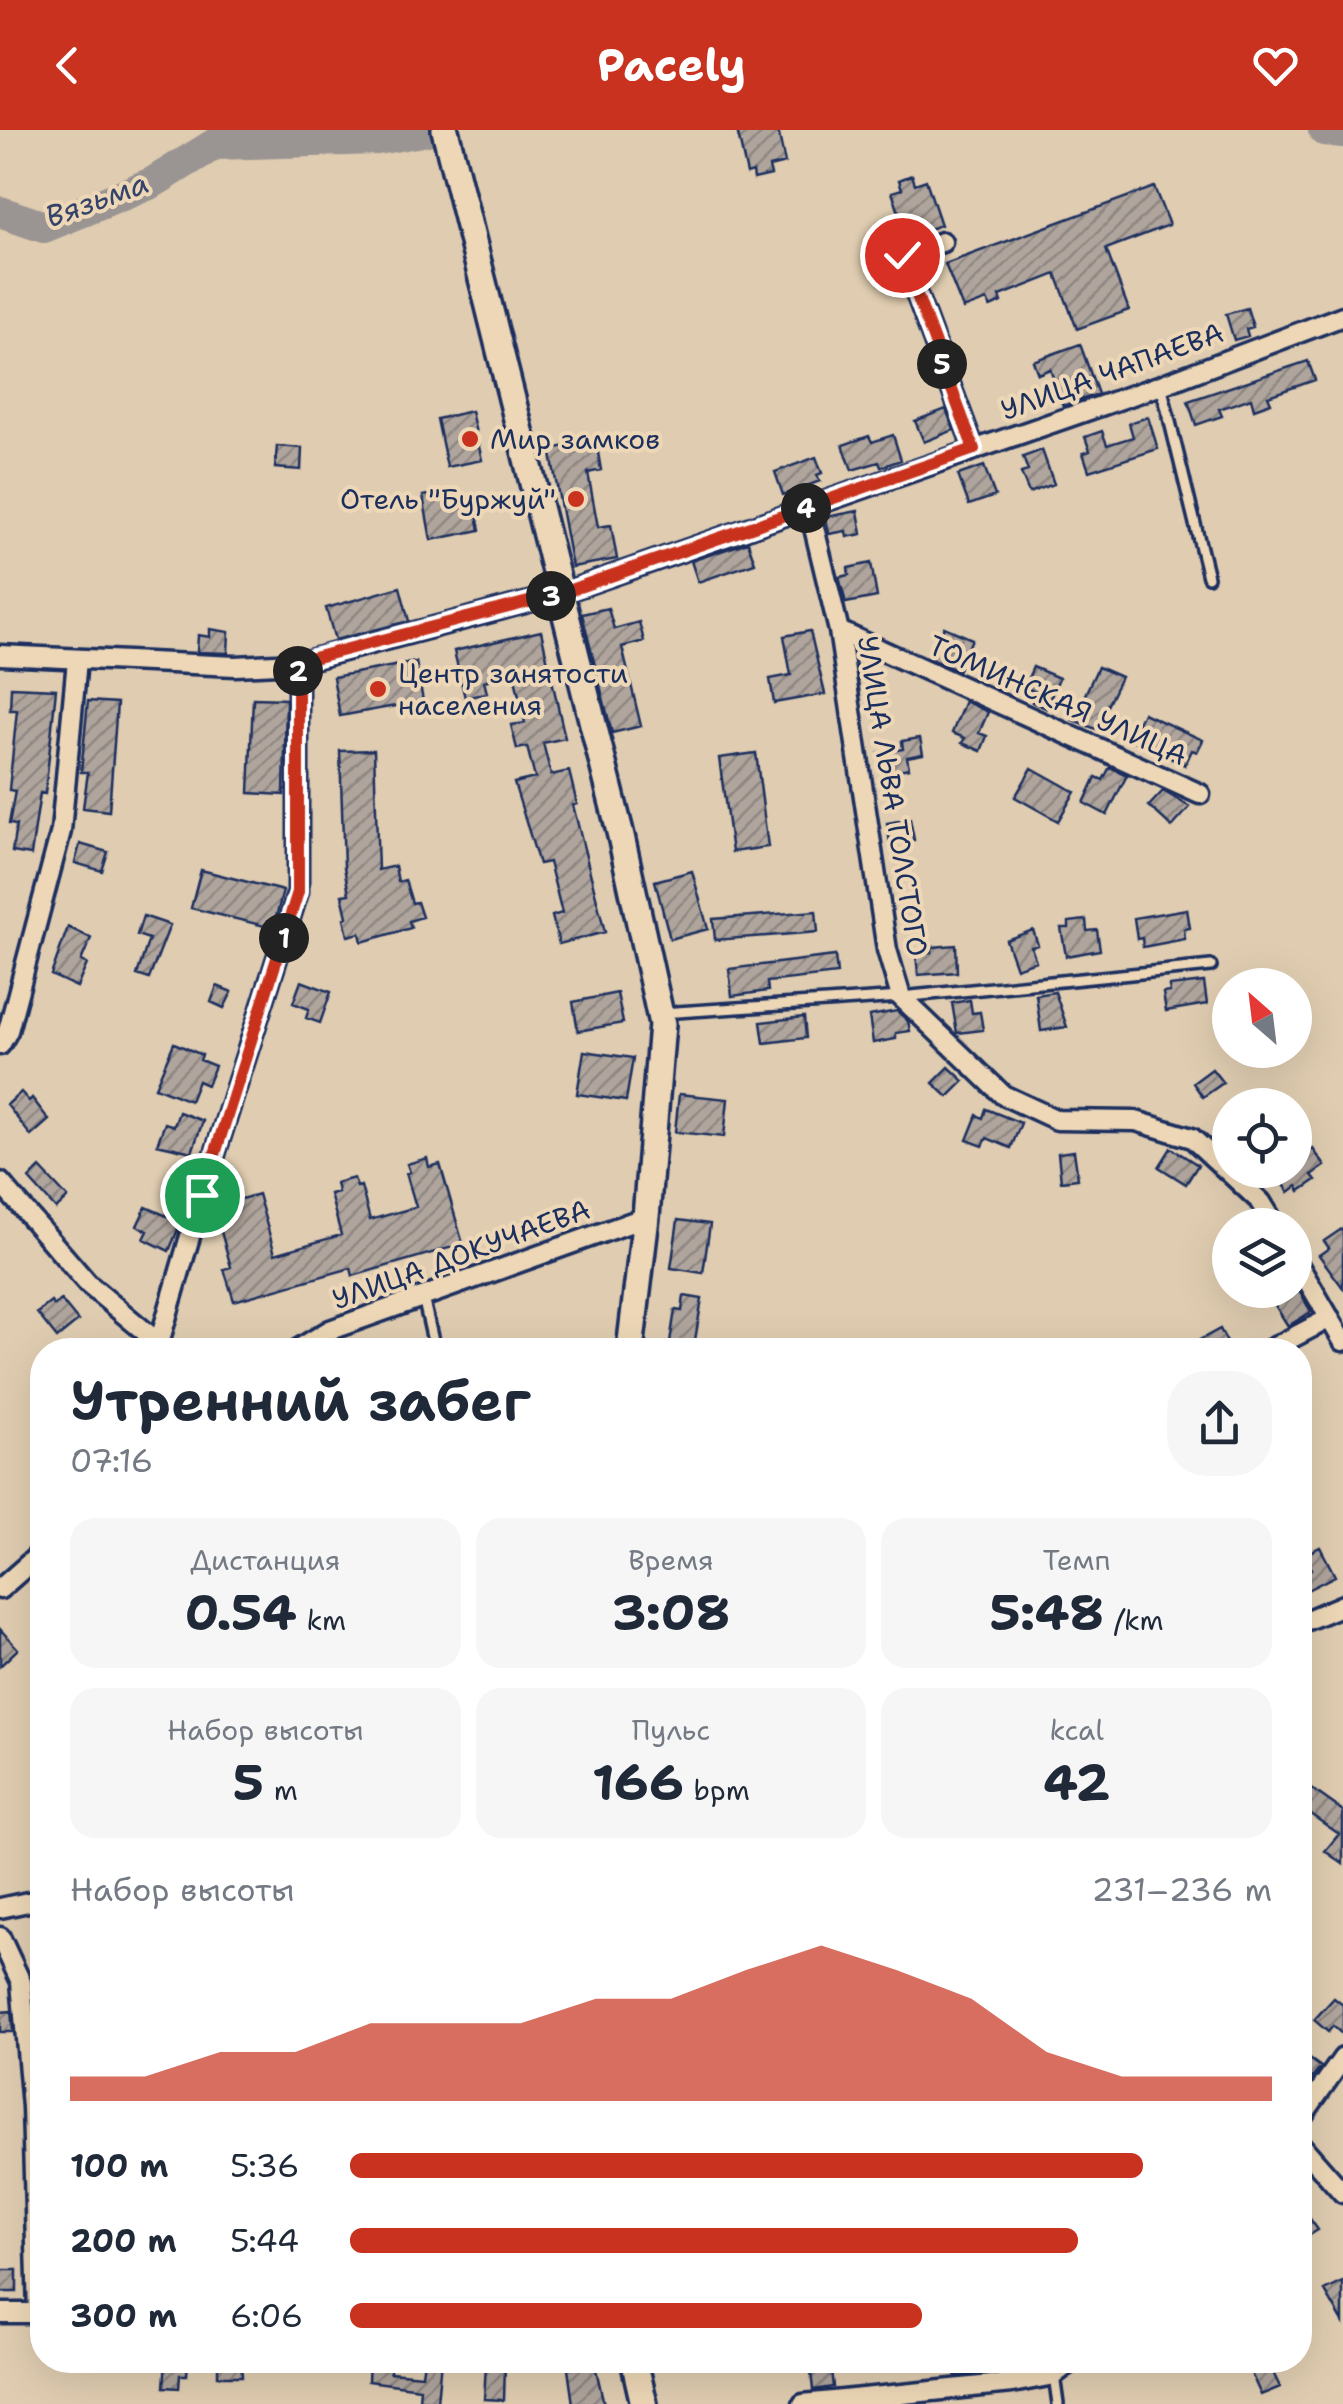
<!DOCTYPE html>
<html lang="ru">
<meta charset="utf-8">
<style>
:root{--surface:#fff;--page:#f6f6f7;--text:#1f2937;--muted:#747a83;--accent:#c8321e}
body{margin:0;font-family:"Shantell Sans",sans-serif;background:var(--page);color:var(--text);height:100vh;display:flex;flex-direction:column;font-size:38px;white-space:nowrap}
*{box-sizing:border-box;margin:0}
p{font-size:32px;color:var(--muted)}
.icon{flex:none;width:55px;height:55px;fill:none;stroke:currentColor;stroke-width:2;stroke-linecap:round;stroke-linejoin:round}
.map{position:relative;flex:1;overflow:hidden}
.drawer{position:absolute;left:30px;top:1208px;width:1282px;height:1035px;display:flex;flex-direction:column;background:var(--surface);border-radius:40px;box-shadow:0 10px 40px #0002}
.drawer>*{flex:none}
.needle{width:65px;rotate:332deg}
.buttons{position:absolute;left:1212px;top:838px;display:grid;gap:20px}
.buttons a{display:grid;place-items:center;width:100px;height:100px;border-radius:50%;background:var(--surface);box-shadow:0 10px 40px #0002;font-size:50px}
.pin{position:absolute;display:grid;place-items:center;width:85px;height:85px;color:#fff;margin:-42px;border:5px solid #fff;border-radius:50%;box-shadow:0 2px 10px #0007}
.km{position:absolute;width:50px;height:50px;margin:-25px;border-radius:50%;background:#222;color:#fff;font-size:28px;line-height:50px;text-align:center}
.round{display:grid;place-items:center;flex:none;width:105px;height:105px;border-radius:40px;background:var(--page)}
.head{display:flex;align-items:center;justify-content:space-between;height:170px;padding:0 40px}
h1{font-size:55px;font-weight:700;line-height:75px}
.metrics{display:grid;grid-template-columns:repeat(3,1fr);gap:15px;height:170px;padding:10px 40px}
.metrics div{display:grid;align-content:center;border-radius:25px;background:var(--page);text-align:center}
.metrics b{font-size:50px;font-weight:700}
.metrics small{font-size:28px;font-weight:400}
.metrics p{font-size:28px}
.chart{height:280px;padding:20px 40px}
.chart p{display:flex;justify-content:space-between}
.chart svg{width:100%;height:180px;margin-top:10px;fill:var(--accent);opacity:.7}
ul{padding:0 40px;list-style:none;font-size:32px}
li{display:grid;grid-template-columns:160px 120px 1fr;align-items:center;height:75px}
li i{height:25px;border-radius:12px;background:var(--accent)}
header{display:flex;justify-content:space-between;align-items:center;height:130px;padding:0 40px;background:var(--accent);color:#fff;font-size:45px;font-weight:700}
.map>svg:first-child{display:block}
</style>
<header><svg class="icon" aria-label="back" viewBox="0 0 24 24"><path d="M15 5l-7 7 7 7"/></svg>Pacely<svg class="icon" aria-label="heart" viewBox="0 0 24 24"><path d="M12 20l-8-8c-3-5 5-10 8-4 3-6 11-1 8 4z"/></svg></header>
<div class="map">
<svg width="1343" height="2274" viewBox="0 0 1343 2274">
<defs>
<pattern id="building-hatch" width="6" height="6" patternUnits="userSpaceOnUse" patternTransform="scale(2.5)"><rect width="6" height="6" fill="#b0a59c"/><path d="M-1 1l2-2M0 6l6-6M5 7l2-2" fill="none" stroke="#8e8782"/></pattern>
</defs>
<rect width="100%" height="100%" fill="#e0cdb1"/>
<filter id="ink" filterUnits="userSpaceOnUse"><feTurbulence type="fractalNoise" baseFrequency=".01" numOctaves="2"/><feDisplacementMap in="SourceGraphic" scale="20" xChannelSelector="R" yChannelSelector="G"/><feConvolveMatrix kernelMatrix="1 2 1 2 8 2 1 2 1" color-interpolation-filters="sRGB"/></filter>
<g filter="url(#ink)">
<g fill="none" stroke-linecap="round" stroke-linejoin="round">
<path stroke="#9a9593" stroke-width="32" d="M1324 0 1343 2
M0 82 44 97 152 53 215 14 377 9 427 0"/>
</g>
<path fill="url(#building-hatch)" stroke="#1b2f5e" stroke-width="2.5" d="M737 0H778L785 33 769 37 771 45 754 49 753 42 747 44Z
M912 45 915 54 926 50 941 95 907 106 892 62 902 59 899 50Z
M1154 57 1169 95 1106 119 1129 180 1077 199 1056 144 1000 166 1002 172 990 177 987 170 963 179 945 134Z
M1247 178 1253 197 1246 199 1248 206 1234 210 1226 184Z
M1080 214 1098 264 1063 276 1050 239 1038 244 1033 231Z
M1308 231 1315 250 1268 266 1271 273 1254 279 1251 268 1219 279 1222 286 1196 295 1188 271Z
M946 279 954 300 924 312 915 291Z
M471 281 482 330 447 337 437 289Z
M1148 287 1158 319 1089 341 1083 323 1090 321 1085 307 1102 301 1107 315 1133 307 1129 293Z
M893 305 901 330 881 337 879 332 852 340 843 315 869 306 872 312Z
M596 311 601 340 588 343 598 397 611 395 617 429 572 437 550 319Z
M277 316 302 318 301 340 275 338Z
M1042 320 1054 354 1029 363 1021 343 1028 341 1023 327Z
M816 327 822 343 817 345 820 351 783 365 775 342Z
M984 336 995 366 969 375 958 345Z
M444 362 446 373 474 368 480 400 431 410 423 366Z
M858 381 862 404 847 407 846 401 829 404 826 387Z
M748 412 755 433 698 452 691 431Z
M871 433 877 467 846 473 839 447 849 445 848 438Z
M400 457 409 491 335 510 326 478Z
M608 478 614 499 639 492 644 511 622 517 641 596 612 603 582 484Z
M944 497 972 509 958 541 931 529Z
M210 499 229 502 228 523 197 522 198 505 210 507Z
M541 501 565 608 543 613 551 645 569 641 577 674 573 675 605 802 559 814 552 786 562 783 549 732 539 734 514 653 535 648 527 617 517 619 511 595 525 593 514 544 484 551 487 563 465 568 454 521Z
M810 501 825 564 774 573 770 549 791 545 784 506Z
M416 532 423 571 340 586 333 547Z
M1033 537 1059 548 1046 578 1032 572 1036 562 1024 557Z
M1098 537 1121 547 1096 599 1073 590Z
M11 557 56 559 45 664 40 663 31 725 12 722 16 695 9 694 15 661 9 660 17 580H10Z
M253 568 286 569 284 665 249 663Z
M88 571 117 573 109 681 83 678 88 642H81Z
M965 571 988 582 979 603 987 606 981 621 962 613 965 608 952 603Z
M1143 583 1203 610 1197 622 1192 620 1185 635 1136 612 1141 600 1136 597Z
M920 608 923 624 907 627 909 638 883 643 879 623 903 619 902 611Z
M374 620 378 740 395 736 398 752 405 750 412 773 417 772 422 787 409 791 411 798 362 812 360 803 348 806 344 788 347 787 342 765 349 764 344 737 340 621Z
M756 623 768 717 732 722 719 628Z
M1110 637 1127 645 1107 685 1084 673 1096 647 1103 650Z
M1032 638 1075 662 1058 691 1015 667Z
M1163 661 1190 677 1172 697 1149 676Z
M910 689 914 710 890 713 887 693Z
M80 714 108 722 102 741 75 733Z
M201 740 283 761 273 798 191 778Z
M692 741 708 799 670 809 655 751Z
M1187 779 1190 798 1184 799 1185 809 1143 817 1142 808 1137 809 1134 788Z
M816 781 818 802 715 810 713 789Z
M143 786 170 795 149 849 137 845 149 809 137 805Z
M1086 790 1087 801 1097 800 1100 820 1066 826 1061 798H1069V792Z
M68 797 91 808 81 831 87 834 77 857 51 845Z
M1033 800 1038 815 1031 817 1036 831 1016 838 1006 810Z
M956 815 957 842 918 845 916 823 932 822V817Z
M835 826 837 844 767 852 768 861 732 866 729 839Z
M301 851 331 862 320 893 306 888 309 879 293 873Z
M1204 852 1207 874 1166 881 1163 863 1170 862 1169 856Z
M217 856 232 862 224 878 211 872Z
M1055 862 1067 897 1041 901 1036 865Z
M617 863 623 893 578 901 573 872Z
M970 870 972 883 980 882 983 900 957 903 952 873Z
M897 881 908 891 910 901 896 903V909L873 913 869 886Z
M804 887 806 908 764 913 761 892Z
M174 913 202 925 200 930 215 936 207 955 198 951 190 971 155 957Z
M584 921 633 928 626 971 577 964Z
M949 937 964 951 948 967 933 953Z
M1212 939 1223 953 1203 967 1193 953Z
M21 962 29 971 32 968 49 990 31 1006 7 975Z
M679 964 728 969 724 1007 675 1002Z
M986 979 1021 993 1011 1018 987 1008 983 1016 967 1010 977 985 983 988Z
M179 982 203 991 192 1022 157 1014 165 993 174 996Z
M1171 1018 1198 1035 1186 1054 1159 1037Z
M1313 1019 1325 1036 1312 1045 1316 1050 1300 1061 1297 1056 1289 1062 1278 1046 1285 1040H1295V1033Z
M1074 1021 1078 1049 1061 1051 1058 1023Z
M427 1028 429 1037 440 1034 463 1114 353 1146 351 1138 234 1171 224 1139 231 1137 214 1077 258 1064 275 1124 341 1105 330 1064 338 1062 336 1053 354 1048 357 1057 361 1056 370 1090 416 1077 406 1043 410 1042 407 1034Z
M40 1038 68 1068 56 1079 29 1049Z
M146 1077 181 1092 169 1121 144 1109 148 1101 137 1096Z
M678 1090 710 1094 703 1143 671 1138Z
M1343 1098V1158L1319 1125 1329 1118 1324 1111Z
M1295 1154 1311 1182 1288 1196 1271 1169 1285 1160H1295Z
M684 1166 702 1169 694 1216 670 1212 675 1180 682 1181Z
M61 1170 78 1191 57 1208 37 1183 51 1172 54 1176Z
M1220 1199 1231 1220H1181Z
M1320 1417 1335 1446 1305 1461 1300 1445 1311 1439 1304 1425Z
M0 1499 18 1519 0 1536Z
M1312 1659 1343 1681V1734L1325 1721 1339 1704 1300 1677Z
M1334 1868 1343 1875V1905L1333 1896 1328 1902 1314 1890Z
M11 1881 13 1902H0V1882Z
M1300 1922 1321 1937 1309 1952 1300 1945Z
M1300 2075 1318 2100 1300 2111Z
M0 2140H17V2162H0Z
M1343 2152V2192L1325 2161Z
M166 2230 188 2231 187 2245H180L179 2258 164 2257Z
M241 2230 242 2246H218V2231Z
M369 2230H391L390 2242 422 2245 424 2230H441L437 2272 419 2270 420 2258 368 2251Z
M949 2230H989V2232L981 2236 982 2244 956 2246Z
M830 2231 833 2257 813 2260 810 2233Z
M1268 2232 1280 2257 1261 2265 1250 2241Z
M486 2234 505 2235 504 2270 484 2269Z
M595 2235 604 2274H573L568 2239Z"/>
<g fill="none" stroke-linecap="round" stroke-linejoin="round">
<defs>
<path id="service" d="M1161 255 1208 447
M661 883 901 867 1211 836
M423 1167 435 1220
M1054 2245 1058 2274"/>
<path id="minor" d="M942 112 902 125 974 319
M809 377 839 501 887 820 901 867 1003 965 1057 990 1136 991 1192 1008 1261 1072 1275 1095
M839 501 1200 664
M0 525 235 536 298 533 559 464 1161 255 1343 186
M0 915 8 901 61 701 77 530
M0 1052 88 1154 167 1220
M1295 1129 1343 1211
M159 1213 202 1065 298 762V533
M297 1220 330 1200 646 1087
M1269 1220 1330 1188
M0 1459 42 1422
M1300 1493 1343 1475
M0 1778 42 1769
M0 1807 21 1852 32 1977 38 2183
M1300 1989 1343 1928
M1300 2014 1343 2063
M0 2183H42
M1001 2230 1012 2253
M803 2274 1012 2253 1054 2245 1073 2230"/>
<path id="secondary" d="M445 0 621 706 662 894 646 1087 630 1220
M634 2230 644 2274"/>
</defs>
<use href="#service" stroke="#1b2f5e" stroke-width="16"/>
<use href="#minor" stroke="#1b2f5e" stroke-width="25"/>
<use href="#secondary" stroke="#1b2f5e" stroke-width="32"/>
<use href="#service" stroke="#edd7b6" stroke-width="9"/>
<use href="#minor" stroke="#edd7b6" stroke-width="18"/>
<use href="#secondary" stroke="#edd7b6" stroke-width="25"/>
</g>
</g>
<g fill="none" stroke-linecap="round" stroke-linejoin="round" filter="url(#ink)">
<defs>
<path id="route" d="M202 1065 298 762V532L559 464 974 319 902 125"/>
</defs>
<use href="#route" stroke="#fff" stroke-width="20"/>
<use href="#route" stroke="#c8321e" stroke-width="12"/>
</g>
<g fill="#c8321e" stroke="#edd7b6" stroke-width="4">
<circle cx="470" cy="309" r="10"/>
<circle cx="576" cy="369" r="10"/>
<circle cx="378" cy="559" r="10"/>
</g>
<g text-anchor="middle" stroke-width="8" stroke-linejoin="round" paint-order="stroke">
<g font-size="28" fill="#1b2f5e" stroke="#edd7b6">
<text transform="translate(1112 241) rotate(-20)" y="10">УЛИЦА ЧАПАЕВА</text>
<text transform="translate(1058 570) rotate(24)" y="10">ТОМИНСКАЯ УЛИЦА</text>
<text transform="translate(893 666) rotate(81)" y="10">УЛИЦА ЛЬВА ТОЛСТОГО</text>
<text transform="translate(461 1124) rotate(-20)" y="10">УЛИЦА ДОКУЧАЕВА</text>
</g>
<g font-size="28" fill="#1b2f5e" stroke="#edd7b6" text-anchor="start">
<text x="490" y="319">Мир замков</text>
<text x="556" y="379" text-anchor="end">Отель "Буржуй"</text>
<text x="398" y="553">Центр занятости<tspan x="398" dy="32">населения</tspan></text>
</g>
<g font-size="30" font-style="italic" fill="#344369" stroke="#edd7b6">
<text transform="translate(97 70) rotate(-20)" y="10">Вязьма</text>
</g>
</g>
</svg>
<div class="buttons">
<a><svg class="needle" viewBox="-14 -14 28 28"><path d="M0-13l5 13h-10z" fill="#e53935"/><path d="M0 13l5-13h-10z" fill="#747a83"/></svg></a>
<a><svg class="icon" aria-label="locate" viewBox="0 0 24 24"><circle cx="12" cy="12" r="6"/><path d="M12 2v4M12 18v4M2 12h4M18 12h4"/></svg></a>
<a><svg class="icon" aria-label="layers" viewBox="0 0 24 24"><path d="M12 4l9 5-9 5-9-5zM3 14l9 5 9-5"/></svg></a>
</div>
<div class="pin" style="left:202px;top:1065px;background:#1e9e55"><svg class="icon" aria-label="arrive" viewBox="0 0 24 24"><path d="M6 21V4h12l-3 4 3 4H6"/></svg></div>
<div class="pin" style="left:902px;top:125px;background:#d93025"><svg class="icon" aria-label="check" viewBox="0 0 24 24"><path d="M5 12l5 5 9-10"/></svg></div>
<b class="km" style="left:284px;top:808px">1</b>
<b class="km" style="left:298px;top:541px">2</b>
<b class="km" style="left:551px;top:466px">3</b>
<b class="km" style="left:806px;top:378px">4</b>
<b class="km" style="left:942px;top:234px">5</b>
<section class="drawer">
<div class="head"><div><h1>Утренний забег</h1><p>07:16</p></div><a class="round"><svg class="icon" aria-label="share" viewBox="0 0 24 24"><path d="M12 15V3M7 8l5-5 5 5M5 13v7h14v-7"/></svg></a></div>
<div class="metrics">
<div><p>Дистанция</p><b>0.54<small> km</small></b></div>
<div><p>Время</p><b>3:08</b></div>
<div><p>Темп</p><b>5:48<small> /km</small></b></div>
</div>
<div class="metrics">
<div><p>Набор высоты</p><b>5<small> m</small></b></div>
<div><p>Пульс</p><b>166<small> bpm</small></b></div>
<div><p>kcal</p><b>42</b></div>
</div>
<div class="chart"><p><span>Набор высоты</span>231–236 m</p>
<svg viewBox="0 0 160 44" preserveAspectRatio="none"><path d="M0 44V38L10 38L20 32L30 32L40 25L50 25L60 25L70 19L80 19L90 12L100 6L110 12L120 19L130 32L140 38L150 38L160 38V44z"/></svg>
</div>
<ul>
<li><b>100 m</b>5:36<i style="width:86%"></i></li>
<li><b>200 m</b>5:44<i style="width:79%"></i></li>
<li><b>300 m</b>6:06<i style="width:62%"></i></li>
</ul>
</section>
</div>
